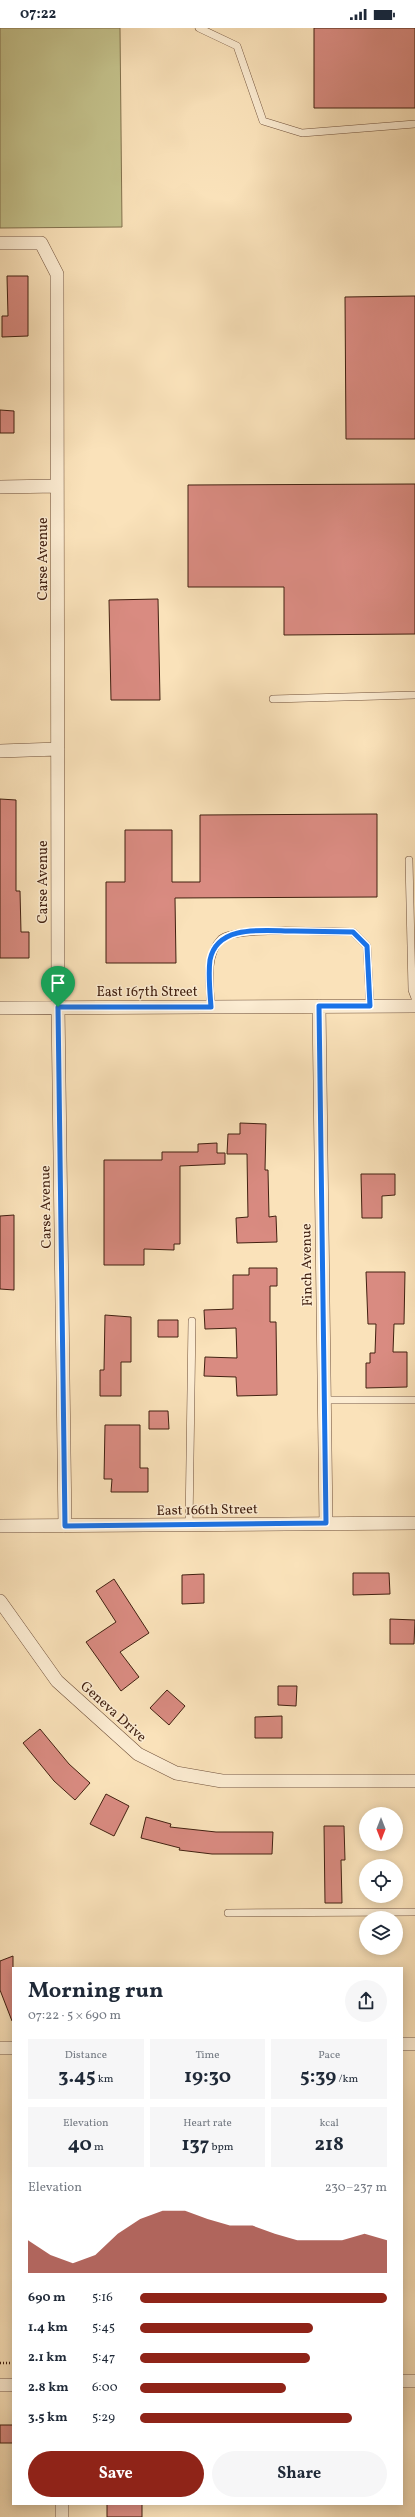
<!DOCTYPE html>
<meta charset="utf-8">
<style>
:root{--surface:#fff;--page:#f6f6f7;--text:#1f2937;--muted:#747a83;--accent:#8f2418}
body{margin:0;font-family:Vollkorn,serif;background:var(--page);color:var(--text);height:100vh;display:flex;flex-direction:column;font-size:15px;white-space:nowrap}
*{box-sizing:border-box;margin:0}
p{font-size:13px;color:var(--muted)}
.icon{flex:none;width:22px;height:22px;fill:none;stroke:currentColor;stroke-width:2;stroke-linecap:round;stroke-linejoin:round}
.map{position:relative;flex:1;overflow:hidden}
.details{position:absolute;left:12px;top:1939px;width:391px;height:538px;display:flex;flex-direction:column;background:var(--surface);border-radius:0px;box-shadow:0 2px 10px #0003}
.details>*{flex:none}
.needle{width:26px;rotate:180deg}
.fabs{position:absolute;left:359px;top:1779px;display:grid;gap:8px}
.fabs a{display:grid;place-items:center;width:44px;height:44px;border-radius:50%;background:var(--surface);box-shadow:0 2px 10px #0003;font-size:20px}
.pin{position:absolute;display:grid;place-items:center;width:34px;height:34px;color:#fff;margin:-41px -17px;border-radius:50% 50% 50% 0;rotate:-45deg;box-shadow:0 0 4px #0007}
.pin .icon{rotate:45deg}
.round{display:grid;place-items:center;flex:none;width:42px;height:42px;border-radius:21px;background:var(--page)}
.summary{display:flex;align-items:center;justify-content:space-between;height:68px;padding:0 16px}
h1{font-size:22px;font-weight:700;line-height:30px}
.metrics{display:grid;grid-template-columns:repeat(3,1fr);gap:6px;height:68px;padding:4px 16px}
.metrics div{display:grid;align-content:center;border-radius:0px;background:var(--page);text-align:center}
.metrics b{font-size:20px;font-weight:700}
.metrics small{font-size:11px;font-weight:400}
.metrics p{font-size:11px}
.chart{height:112px;padding:8px 16px}
.chart p{display:flex;justify-content:space-between}
.chart svg{width:100%;height:72px;margin-top:4px;fill:var(--accent);opacity:.7}
.cta{display:flex;gap:8px;margin-top:auto;padding:8px 16px}
.cta a{flex:1;height:46px;border-radius:24px;background:var(--accent);color:#fff;font-size:16px;font-weight:700;line-height:46px;text-align:center}
.cta a+a{background:var(--page);color:var(--text)}
ul{padding:0 16px;list-style:none;font-size:13px}
li{display:grid;grid-template-columns:64px 48px 1fr;align-items:center;height:30px}
li i{height:10px;border-radius:5px;background:var(--accent)}
.status{display:flex;justify-content:space-between;align-items:center;height:28px;padding:0 20px;background:var(--surface);direction:ltr}
.status svg{height:11px;fill:currentColor}
.map>svg:first-child{display:block}
</style>
<div class="status"><b>07:22</b><svg viewBox="0 0 49 12"><path d="M0 12V9h3v3zM5 12V6h3v6zM10 12V3h3v9zM15 12V0h3v12zM26 1h20v11H26zM47 4h2v5h-2z"/></svg></div>
<div class="map">
<svg width="415" height="2489" viewBox="0 0 415 2489">
<rect width="100%" height="100%" fill="#fae2ba"/>
<filter id="stains"><feTurbulence type="fractalNoise" baseFrequency=".005" numOctaves="4"/><feColorMatrix values="0 0 0 0 .2 0 0 0 0 .09 0 0 0 0 .02 0 0 0 .5 -.17"/></filter>
<radialGradient id="worn" r=".72"><stop offset=".6" stop-color="#630" stop-opacity="0"/><stop offset="1" stop-color="#630" stop-opacity=".3"/></radialGradient>
<path fill="#c4c28c" stroke="#83724e" d="M0 0H120L122 199 0 200Z"/>
<path fill="#d98b81" stroke="#422111" d="M314 0H415V80H314Z
M7 248H28V308L2 309V288H8Z
M415 268V411H346L345 269Z
M0 382 14 383V405H0Z
M415 456V606L284 607V559H188V457Z
M158 571 160 672H111L109 572Z
M0 771 16 772V863H20L21 904H29V930H0Z
M377 786V869L175 870 176 935H106V854H125V802H172V854H200V787Z
M240 1095 266 1096 265 1142H268L269 1189 276 1188 277 1214 237 1215 236 1190 248 1189 247 1126H227L228 1106H240Z
M217 1115V1125H225V1136L180 1138V1216H174V1222L144 1221V1237H104V1132H162V1124H198V1116Z
M361 1146H395V1167L382 1168V1190H362Z
M14 1187V1262L0 1261V1188Z
M249 1240H277V1258H270V1294H276L277 1367 237 1368 236 1349 204 1348 205 1329 237 1330 236 1300 205 1301 204 1282 233 1281V1247H249Z
M366 1244H405L404 1296H394L393 1324H407V1359L366 1360V1335H370V1325H375L376 1296H368Z
M105 1287 131 1289V1334H121V1368H100V1342H104Z
M158 1292H178V1309H158Z
M149 1383H168L169 1401H149Z
M105 1397H140V1440H148V1464H111L112 1451H104Z
M353 1545H389L390 1566 353 1567Z
M204 1546V1575L182 1576V1547Z
M114 1551 149 1605 120 1624 139 1649 121 1663 86 1614 116 1594 96 1563Z
M390 1591 415 1592 414 1616H390Z
M278 1658H297L296 1678 278 1677Z
M167 1662 185 1678 169 1697 150 1680Z
M282 1688V1710H255V1689Z
M40 1701 69 1736 90 1755 75 1772 54 1753 23 1715Z
M106 1766 129 1778 114 1808 90 1796Z
M146 1789 171 1796 170 1799 216 1804H273L272 1826H212L179 1822 180 1820 141 1810Z
M324 1798H344L345 1832H341L342 1875H325Z
M13 1928V1992L12 1993 0 1962V1933Z
M0 2397H13V2415H0Z
M107 2476H142V2489H107Z"/>
<g fill="none" stroke-linecap="round" stroke-linejoin="round">
<defs>
<path id="lane" d="M199 0 237 18 263 93 302 105 415 96
M273 671 415 667
M409 832 412 962 415 970
M211 979C210 958 205 927 221 911 235 898 330 904 353 904L367 918 370 978
M324 1372H415
M189 1498 192 1293
M228 1885 415 1884"/>
<path id="street" d="M0 215H41L57 246 58 979 65 1498
M0 459 57 458
M0 723 58 721
M319 978 326 1495
M0 980 415 978
M0 1498 415 1495
M0 1573 57 1653 138 1726 176 1745 222 1753H415
M402 2016H415
M0 2020H13
M402 2353H415
M0 2357H13
M62 2476V2489"/>
</defs>
<use href="#lane" stroke="#70513b" stroke-width="8"/>
<use href="#street" stroke="#70513b" stroke-width="14"/>
<path stroke="#422111" stroke-width="2.5" stroke-dasharray="1 2" stroke-linecap="butt" d="M0 2335H13"/>
<use href="#lane" stroke="#fcecd2" stroke-width="7"/>
<use href="#street" stroke="#fcecd2" stroke-width="13"/>
</g>
<g fill="none" stroke-linecap="round" stroke-linejoin="round">
<defs>
<path id="route" d="M294 903 353 904 367 918 370 978H319L326 1495 65 1498 58 979H211C210 965 208 946 210 932 217 895 266 903 294 903Z"/>
</defs>
<use href="#route" stroke="#fff" stroke-width="8"/>
<use href="#route" stroke="#1a73e8" stroke-width="5"/>
</g>
<g text-anchor="middle" stroke-width="3" stroke-linejoin="round" paint-order="stroke">
<g font-size="14" fill="#422111" stroke="#fcecd2">
<text transform="translate(42 531) rotate(-90)" y="5">Carse Avenue</text>
<text transform="translate(42 854) rotate(-90)" y="5">Carse Avenue</text>
<text x="147" y="968">East 167th Street</text>
<text transform="translate(45 1179) rotate(-91)" y="5">Carse Avenue</text>
<text transform="translate(306 1237) rotate(-91)" y="5">Finch Avenue</text>
<text transform="translate(207 1481) rotate(-1)" y="5">East 166th Street</text>
<text transform="translate(114 1683) rotate(42)" y="5">Geneva Drive</text>
</g>
</g>
<rect width="100%" height="100%" filter="url(#stains)"/>
<rect width="100%" height="100%" fill="url(#worn)"/>
</svg>
<div class="fabs">
<a><svg class="needle" viewBox="-14 -14 28 28"><path d="M0-13l5 13h-10z" fill="#e53935"/><path d="M0 13l5-13h-10z" fill="#747a83"/></svg></a>
<a><svg class="icon" aria-label="locate" viewBox="0 0 24 24"><circle cx="12" cy="12" r="6"/><path d="M12 2v4M12 18v4M2 12h4M18 12h4"/></svg></a>
<a><svg class="icon" aria-label="layers" viewBox="0 0 24 24"><path d="M12 4l9 5-9 5-9-5zM3 14l9 5 9-5"/></svg></a>
</div>
<div class="pin" style="left:58px;top:979px;background:#1e9e55"><svg class="icon" aria-label="arrive" viewBox="0 0 24 24"><path d="M6 21V4h12l-3 4 3 4H6"/></svg></div>
<section class="details">
<div class="summary"><div><h1>Morning run</h1><p>07:22 · 5 × 690 m</p></div><a class="round"><svg class="icon" aria-label="share" viewBox="0 0 24 24"><path d="M12 15V3M7 8l5-5 5 5M5 13v7h14v-7"/></svg></a></div>
<div class="metrics">
<div><p>Distance</p><b>3.45<small> km</small></b></div>
<div><p>Time</p><b>19:30</b></div>
<div><p>Pace</p><b>5:39<small> /km</small></b></div>
</div>
<div class="metrics">
<div><p>Elevation</p><b>40<small> m</small></b></div>
<div><p>Heart rate</p><b>137<small> bpm</small></b></div>
<div><p>kcal</p><b>218</b></div>
</div>
<div class="chart"><p><span>Elevation</span>230–237 m</p>
<svg viewBox="0 0 160 44" preserveAspectRatio="none"><path d="M0 44V24L10 33L20 38L30 33L40 20L50 11L60 6L70 6L80 11L90 15L100 15L110 20L120 24L130 24L140 24L150 20L160 24V44z"/></svg>
</div>
<ul>
<li><b>690 m</b>5:16<i style="width:100%"></i></li>
<li><b>1.4 km</b>5:45<i style="width:70%"></i></li>
<li><b>2.1 km</b>5:47<i style="width:69%"></i></li>
<li><b>2.8 km</b>6:00<i style="width:59%"></i></li>
<li><b>3.5 km</b>5:29<i style="width:86%"></i></li>
</ul>
<div class="cta"><a>Save</a><a>Share</a></div>
</section>
</div>
